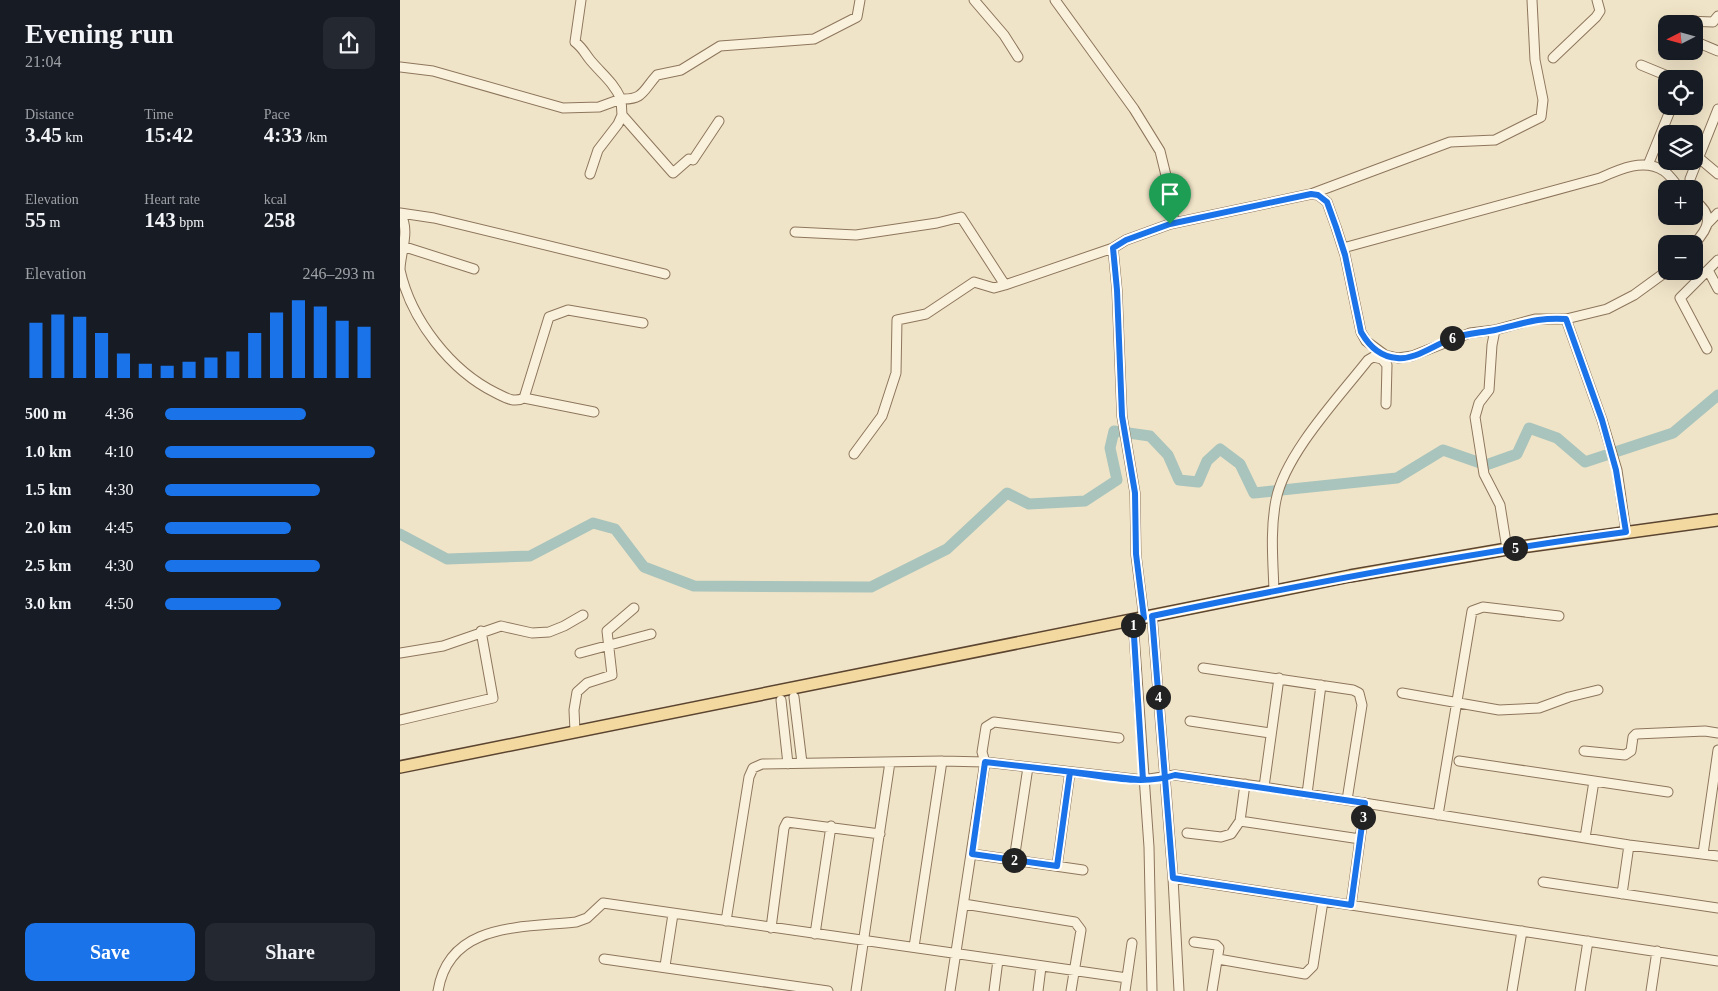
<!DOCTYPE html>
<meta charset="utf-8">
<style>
:root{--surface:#171b24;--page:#242831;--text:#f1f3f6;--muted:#9ea1a6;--accent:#1a73e8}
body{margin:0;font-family:Georgia,serif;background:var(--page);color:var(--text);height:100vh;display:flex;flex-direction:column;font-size:19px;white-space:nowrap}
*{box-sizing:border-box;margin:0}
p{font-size:16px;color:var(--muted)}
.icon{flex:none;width:28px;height:28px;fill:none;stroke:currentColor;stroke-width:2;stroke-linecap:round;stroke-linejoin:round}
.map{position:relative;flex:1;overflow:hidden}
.side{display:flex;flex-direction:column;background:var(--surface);width:400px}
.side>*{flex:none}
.needle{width:32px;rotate:264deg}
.buttons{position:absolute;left:1258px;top:15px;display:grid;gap:10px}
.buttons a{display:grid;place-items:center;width:45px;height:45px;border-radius:10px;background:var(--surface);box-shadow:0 5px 20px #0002;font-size:25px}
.pin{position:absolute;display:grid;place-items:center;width:42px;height:42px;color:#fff;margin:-51px -21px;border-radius:50% 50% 50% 0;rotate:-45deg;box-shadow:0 0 5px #0007}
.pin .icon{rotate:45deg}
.km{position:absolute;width:25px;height:25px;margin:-12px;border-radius:50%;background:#222;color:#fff;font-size:14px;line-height:25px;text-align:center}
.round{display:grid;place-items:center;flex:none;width:52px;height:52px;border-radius:10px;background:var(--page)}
.overview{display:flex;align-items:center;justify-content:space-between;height:85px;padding:0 25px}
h1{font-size:28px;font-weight:600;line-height:38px}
.metrics{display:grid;grid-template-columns:repeat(3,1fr);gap:8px;height:85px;padding:5px 25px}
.metrics div{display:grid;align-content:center}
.metrics b{font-size:21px;font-weight:600}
.metrics small{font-size:14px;font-weight:400}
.metrics p{font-size:14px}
.chart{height:140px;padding:10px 25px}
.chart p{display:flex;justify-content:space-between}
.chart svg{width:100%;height:90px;margin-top:5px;stroke:var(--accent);stroke-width:6}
.action{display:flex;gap:10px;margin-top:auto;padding:10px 25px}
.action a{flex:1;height:58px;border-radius:10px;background:var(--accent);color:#fff;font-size:20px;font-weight:600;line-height:58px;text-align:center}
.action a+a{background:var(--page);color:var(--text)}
ul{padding:0 25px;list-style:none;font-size:16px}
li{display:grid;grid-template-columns:80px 60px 1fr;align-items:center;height:38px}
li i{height:12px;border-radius:6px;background:var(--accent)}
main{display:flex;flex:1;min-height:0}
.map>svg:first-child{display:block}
</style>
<main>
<section class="side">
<div class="overview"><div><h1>Evening run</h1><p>21:04</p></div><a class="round"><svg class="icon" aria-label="share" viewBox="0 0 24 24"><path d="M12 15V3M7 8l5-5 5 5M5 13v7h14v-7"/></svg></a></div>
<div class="metrics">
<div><p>Distance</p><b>3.45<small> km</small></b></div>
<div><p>Time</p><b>15:42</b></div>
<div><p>Pace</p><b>4:33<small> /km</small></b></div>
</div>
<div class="metrics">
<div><p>Elevation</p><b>55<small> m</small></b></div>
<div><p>Heart rate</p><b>143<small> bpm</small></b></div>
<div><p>kcal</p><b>258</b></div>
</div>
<div class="chart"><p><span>Elevation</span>246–293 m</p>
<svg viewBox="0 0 160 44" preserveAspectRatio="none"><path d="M5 44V17M15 44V13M25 44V14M35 44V22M45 44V32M55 44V37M65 44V38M75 44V36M85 44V34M95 44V31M105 44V22M115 44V12M125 44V6M135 44V9M145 44V16M155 44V19"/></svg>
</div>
<ul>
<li><b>500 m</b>4:36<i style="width:67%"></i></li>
<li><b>1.0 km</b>4:10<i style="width:100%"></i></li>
<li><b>1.5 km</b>4:30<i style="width:74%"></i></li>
<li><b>2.0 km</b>4:45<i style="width:60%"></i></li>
<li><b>2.5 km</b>4:30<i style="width:74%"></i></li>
<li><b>3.0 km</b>4:50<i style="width:55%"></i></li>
</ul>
<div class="action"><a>Save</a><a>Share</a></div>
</section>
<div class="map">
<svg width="1318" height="991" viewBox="0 0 1318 991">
<rect width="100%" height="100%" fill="#f0e4c8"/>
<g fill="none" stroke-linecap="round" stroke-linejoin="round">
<path stroke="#a9c4bc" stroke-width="11" d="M0 534 47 559 130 556 193 523 215 529 244 567 294 586 471 587 547 549 607 493 629 504 685 501 717 480 710 448 714 431 750 436 768 455 779 480 798 482 807 461 820 449 840 464 854 493 997 478 1043 450 1086 465 1117 454 1129 428 1157 438 1185 462 1273 433 1318 395"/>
<defs>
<path id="minor" d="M574 0 604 35 618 57
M1284 24 1287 21 1313 22 1318 16
M1294 41 1318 51
M1153 58 1196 17 1200 11 1197 0
M1241 65 1275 79
M0 67 33 71 163 108 199 107 221 99C213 82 203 75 191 61 185 54 183 48 175 42L181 0
M222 115 273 173 289 159 293 160 319 121
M1299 158 1318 174
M1248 165 1272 106
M190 174 198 150 218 124 222 115 221 99C244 100 243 90 257 75L281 70 320 46 414 39 457 17 460 0
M1290 179 1318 109
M911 194 1050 142 1095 140 1141 117 1143 100 1135 60 1132 0
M0 213 34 218 265 274
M0 214C11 230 0 253 0 270 11 320 51 371 96 393 106 398 114 403 124 398L149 317 168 310 243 323
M1308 223 1318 213
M770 224 911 194 918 195 927 202 936 227 945 255 961 332 966 341 985 355 998 358 1012 356 1070 333 1095 330 1135 319H1166L1207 309 1234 295 1267 271
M395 232 456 235 537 223 561 217 605 285
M1294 244C1310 227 1314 215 1294 200
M2 246 74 269
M713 248 717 290 722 416 735 493 736 555 744 618
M943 248 1200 178C1220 169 1244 158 1264 171 1270 175 1275 183 1280 189
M1308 270 1318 289
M1166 319 1202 420 1217 470 1226 532
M1095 330 1092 345 1089 390 1079 403 1075 417 1084 474 1100 505 1107 549
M1307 349 1280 298 1318 260
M124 398 194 412
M454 454 482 416 496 373 497 320 526 314 574 282 594 288 605 285 713 248 726 240 770 224 773 216 774 208 760 151 734 109 655 0
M874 591C873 561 870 530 876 500 885 454 939 397 968 360L973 357 982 359 987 365 986 404
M752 616 773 878 779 991
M733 620 749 847 752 991
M0 653 43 646 101 626 132 633 149 632 164 626 183 615
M180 653 251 634
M803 668 953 690 959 693 962 705 947 800
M1002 693 1099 710 1139 708 1169 697 1198 690
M394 697 402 763
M381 700 388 764
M0 720 93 698 81 631
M790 721 870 733
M175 731 174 710 177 692 187 683 212 675 207 631 234 608
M1184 751 1225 755 1231 751 1233 737 1236 734 1305 731 1318 733
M1059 761 1194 781 1185 838
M1194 781 1268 792
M864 787 879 678
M907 794 921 685
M1038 815 1072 611 1083 607 1159 616
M840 821 960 839
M787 833 821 837 831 834 840 821 845 784
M572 854 683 870
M1303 854 1318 750
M614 860 628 767
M657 866 670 772
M773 878 1318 961
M1143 882 1318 908
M1222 894 1229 845
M564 904 675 922 681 930 671 991
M951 905 965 803
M326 921 349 777 353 768 362 764 542 761 585 762 743 780 775 775 864 787 1229 845 1318 856
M371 928 384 828 387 822 480 834
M415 934 431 826
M794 942 816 945 819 948 812 991
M514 947 542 761
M204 959 428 991
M818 959 905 974 913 966 923 901
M265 966 273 914
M38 991C49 922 122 928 176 922L187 918 203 903 727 978
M456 991 490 762
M550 991 585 762 582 752 586 727 594 722 719 738
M594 991 598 960
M638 991 641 967
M725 991 732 943
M1112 991 1122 931
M1180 991 1188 941
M1251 991 1257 951"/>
<path id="major" d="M0 767 950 576 1107 549 1318 520"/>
</defs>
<use href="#minor" stroke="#8d765c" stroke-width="11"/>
<use href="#major" stroke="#5b4430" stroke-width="14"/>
<use href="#minor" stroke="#faf1dc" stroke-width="9"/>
<use href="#major" stroke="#f3d9a0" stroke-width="11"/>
</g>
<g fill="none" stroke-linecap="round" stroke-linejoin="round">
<defs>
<path id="route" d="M770 224 726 240 713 248 717 290 722 416 735 493 736 554 744 618 733 620 743 780 585 762 572 854 657 866 670 772C704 776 742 786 775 775L965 803 951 905 773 878 752 616C909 583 1067 553 1226 532L1216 470 1202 420 1166 319C1138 317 1122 324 1095 330 1080 333 1065 333 1051 339 1034 345 1015 360 997 358 981 357 969 346 961 332L945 255 936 227 927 202 918 195 911 194 770 224"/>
</defs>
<use href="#route" stroke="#fff" stroke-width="10"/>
<use href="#route" stroke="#1a73e8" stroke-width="6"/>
</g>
</svg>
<div class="buttons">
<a><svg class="needle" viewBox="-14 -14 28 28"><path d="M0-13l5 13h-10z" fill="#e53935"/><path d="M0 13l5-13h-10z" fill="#9ea1a6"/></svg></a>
<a><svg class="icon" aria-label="locate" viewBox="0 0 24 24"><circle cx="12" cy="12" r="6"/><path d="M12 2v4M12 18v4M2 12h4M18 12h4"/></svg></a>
<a><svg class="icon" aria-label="layers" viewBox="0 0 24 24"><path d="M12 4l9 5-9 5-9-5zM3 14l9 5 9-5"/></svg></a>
<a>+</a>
<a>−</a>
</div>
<div class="pin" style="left:770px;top:224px;background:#1e9e55"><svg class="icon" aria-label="arrive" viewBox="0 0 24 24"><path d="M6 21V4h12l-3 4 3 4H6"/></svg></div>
<b class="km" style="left:733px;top:625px">1</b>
<b class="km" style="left:614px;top:860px">2</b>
<b class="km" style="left:963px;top:817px">3</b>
<b class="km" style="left:758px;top:697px">4</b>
<b class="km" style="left:1115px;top:548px">5</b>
<b class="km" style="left:1052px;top:338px">6</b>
</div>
</main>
